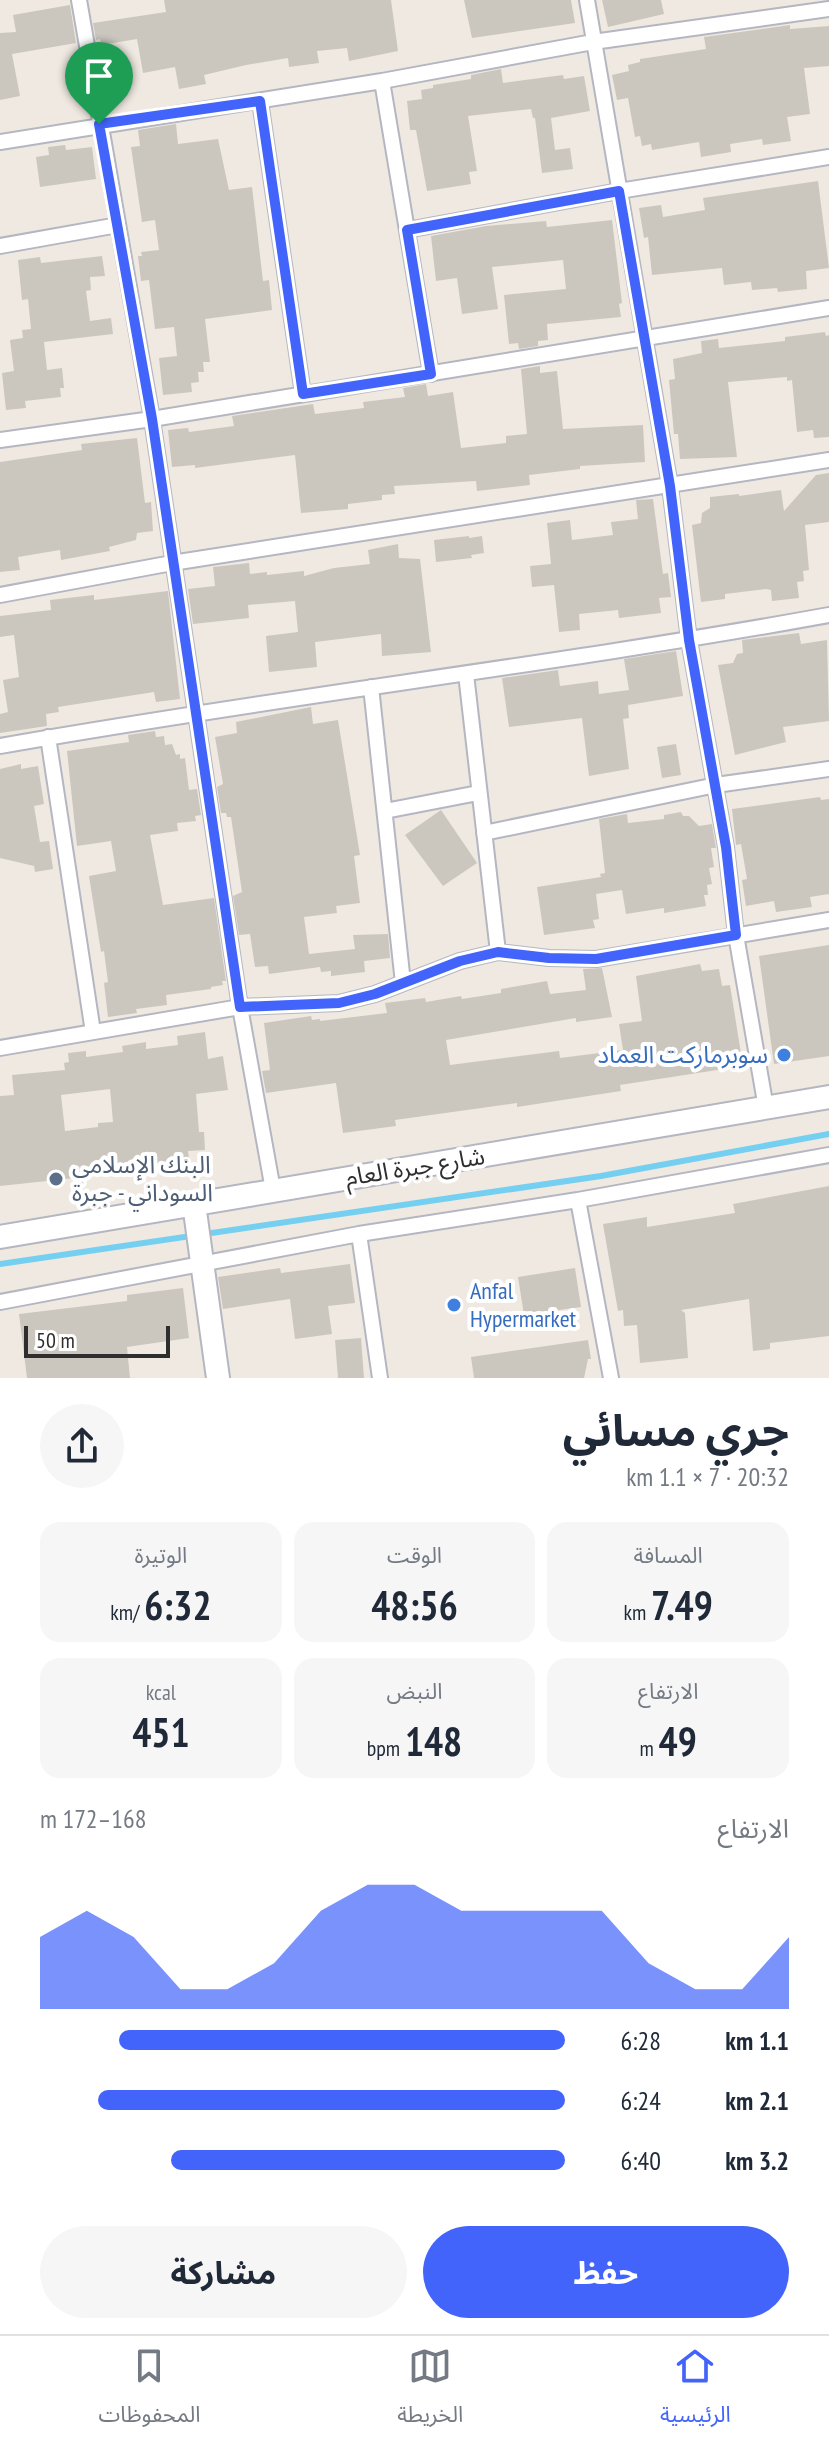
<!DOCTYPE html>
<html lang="ar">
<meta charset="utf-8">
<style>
:root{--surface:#fff;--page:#f6f6f7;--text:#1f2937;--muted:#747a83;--line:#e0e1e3;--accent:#4264fb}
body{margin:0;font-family:"PT Sans Narrow","Noto Sans Arabic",sans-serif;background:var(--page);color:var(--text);direction:rtl;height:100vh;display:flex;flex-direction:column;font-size:30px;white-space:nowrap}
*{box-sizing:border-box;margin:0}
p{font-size:26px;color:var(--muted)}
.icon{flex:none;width:44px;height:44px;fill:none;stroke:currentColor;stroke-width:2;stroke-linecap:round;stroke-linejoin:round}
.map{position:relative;height:1378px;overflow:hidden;direction:ltr}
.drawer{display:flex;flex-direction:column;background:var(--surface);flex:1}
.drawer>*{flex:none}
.scale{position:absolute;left:24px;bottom:20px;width:146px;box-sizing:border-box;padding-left:8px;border:4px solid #2e2e2e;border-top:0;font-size:22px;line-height:28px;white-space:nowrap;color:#2e2e2e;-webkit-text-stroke:6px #fff;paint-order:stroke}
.pin{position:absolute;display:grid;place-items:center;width:68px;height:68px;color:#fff;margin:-82px -34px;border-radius:50% 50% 50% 0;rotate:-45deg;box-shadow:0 0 8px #0007}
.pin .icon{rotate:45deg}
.round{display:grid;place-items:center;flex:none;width:84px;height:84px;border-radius:42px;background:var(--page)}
.headline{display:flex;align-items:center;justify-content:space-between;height:136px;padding:0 40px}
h1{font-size:44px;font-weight:700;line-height:60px}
.metrics{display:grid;grid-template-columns:repeat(3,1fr);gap:12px;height:136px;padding:8px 40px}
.metrics div{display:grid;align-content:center;border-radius:20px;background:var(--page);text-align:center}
.metrics b{font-size:40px;font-weight:700}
.metrics small{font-size:22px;font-weight:400}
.metrics p{font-size:22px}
.chart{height:224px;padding:16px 40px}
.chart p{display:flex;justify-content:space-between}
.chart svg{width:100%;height:144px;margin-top:8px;fill:var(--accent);opacity:.7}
.action{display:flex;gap:16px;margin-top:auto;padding:16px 40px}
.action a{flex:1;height:92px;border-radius:48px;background:var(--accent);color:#fff;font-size:32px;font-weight:700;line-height:92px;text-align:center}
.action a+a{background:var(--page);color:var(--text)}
ul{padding:0 40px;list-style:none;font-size:26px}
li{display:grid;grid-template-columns:128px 96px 1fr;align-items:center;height:60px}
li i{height:20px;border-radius:10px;background:var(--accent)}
.dock{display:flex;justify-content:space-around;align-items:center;height:112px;border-top:2px solid var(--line);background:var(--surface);font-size:22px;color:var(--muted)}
.dock a{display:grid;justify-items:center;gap:4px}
.dock .on{color:var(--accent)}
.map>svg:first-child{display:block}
</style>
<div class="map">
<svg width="829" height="1378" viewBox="0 0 829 1378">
<rect width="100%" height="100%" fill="#efe9e1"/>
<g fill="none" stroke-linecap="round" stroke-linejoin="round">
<path stroke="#75cff0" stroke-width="6" d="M0 1264 601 1176 829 1134"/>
</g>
<path fill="#cbc7bf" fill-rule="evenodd" d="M164 0H391L398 51 349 61 347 48 317 51 319 63 289 67 288 58 246 65 204 75 206 84 179 89 175 67 143 73 137 39 101 45 100 39 96 40 93 23 166 12Z
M464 0H571L575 23 472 38Z
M602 0H661L664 14 608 27Z
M70 5 76 43 12 54 20 96 0 100V33L16 32 13 15Z
M790 25V29L829 26V66L804 68 810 114 787 117 791 141 763 145 762 139 730 144 731 152 701 157 699 142 652 150 651 144 642 146 640 136 635 137 628 98 617 100 612 75 629 71 628 65 640 62V59L706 49 704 37Z
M501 69 503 83 563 75 564 79 584 76 590 111 551 118 555 150 570 148 573 169 542 173 535 118H533L531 109 468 116 477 171 469 172 471 184 427 191 416 130H410L407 101 422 99 421 90 433 88V85L471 79V75Z
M176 124 178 144 218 139 229 190 252 187 263 281 269 280 272 310 205 319 210 362H203L204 372H198L199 382 191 383 192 392 163 395 159 358 177 356 174 327 155 329 149 280 141 281 138 256H142L141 252 159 250 155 220 142 222 131 147 140 146 138 130Z
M65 145 66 150 92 147 96 179 40 187 36 157 49 155 48 147Z
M818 181 829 268 806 271 807 289 778 292 777 288 752 290 751 282 724 285 722 268 652 275 648 237 644 238 639 208 661 205 663 217 705 210 703 198Z
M612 220 622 303 619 304 621 317 547 324 548 340 538 341V346L519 349 518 343 509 344 504 295 566 289 563 260 492 267 498 309 462 314 457 278 436 281 431 236 486 226 546 221 547 227Z
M102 256 105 276 90 277 91 290 86 291 90 321 111 318 113 334 44 342 47 370 62 368 64 388H60L61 397 25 401 26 408 6 410 2 373 14 371 10 340 23 338 22 330 31 329 28 299 22 300 18 260 40 257 41 263Z
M825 332 826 336 829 335V437L814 438 813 430 797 432 792 380 787 381V377L728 382 737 457 680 459 678 434H674L669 380 675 379 673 359 702 353 701 341 718 339 719 348 785 341V337Z
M540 366V373L557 371 563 429 643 425 645 462 580 466V469L529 475 530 485 477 491 476 481 394 486 395 494 382 495V500L348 504V509L301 513 295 455 195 468V465L172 467 168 430 188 428 189 432 234 426 232 416 313 404 315 414 364 408 363 402 405 397 403 388 426 384 428 396 453 392 461 448 506 443V436L527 434 521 369Z
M137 438 145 503 151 502 153 531 137 533 136 540 109 547 110 551 61 560 60 550 18 557 20 570 0 572V462L82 450 81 444Z
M829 473V522L805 525 809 570 803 571 804 581 797 582 799 598 772 601 771 590 766 589 725 594V599L701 602 692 525 701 523 702 513 710 508V497L739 494V496L781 490 784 511 816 475Z
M653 499 663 574 668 573 671 597 659 598 661 613 619 618 618 610 579 614 580 630 559 632 554 585 532 587 530 566 551 564 547 523 570 520 572 540 613 535 611 522 638 519 636 500Z
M469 536V538L482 536 484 553 471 555 472 558 436 562 434 540Z
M398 544 399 558 420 559 431 652 382 656 381 634 315 642 317 667 269 672 266 636 298 632 295 601 248 605 249 618 193 624 188 589 215 586 213 567 249 563 250 574 267 572V575L304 571V576L334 568 370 564 368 550Z
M168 591 180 699 156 702 154 692 58 707 59 712 46 714 47 726 0 733V714L8 712 3 680 19 677 14 635 0 637V616L51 610 50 600 94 595V600Z
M799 633 801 644 827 640 829 721 783 727 786 742 735 755 718 665 733 663 737 654 743 653 742 640Z
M676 651 683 696 628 705 629 718 623 719 629 769 589 776 582 718 509 727 502 678 558 670 560 686 598 681 599 694 629 690 624 659Z
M311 707 313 724 338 720 360 855 354 856 360 903 336 906 337 913 304 917 309 954 355 949 353 935 388 934 390 958 364 961 365 972 331 976V971L321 972 320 967 269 974 268 966 255 967 250 934 239 935 233 896 242 892 231 817H227L226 813H221L217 787 223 784 215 737 237 733 236 722Z
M155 731 156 737 164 736 165 745 172 744 176 755 180 754V759L185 758 189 790 197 789 201 815 195 816 196 821 177 823 178 831 150 835 163 905 214 898 226 981H222L223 985 211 987V989L166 995 167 1005 136 1009 137 1013 108 1017 104 983 108 982 104 951 101 952 89 876 116 871 111 841 77 846 67 751 129 742 128 735Z
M676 744 681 775 662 778 657 747Z
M21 764V769L38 766 44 804 34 806 40 842 49 841 53 869 35 872 34 866 0 858V769Z
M820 797 821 800 829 799V894L810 897 812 907 776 912 774 901 746 906 742 880 747 879 741 844 736 845 732 809Z
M441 810 477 863 443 886 405 835Z
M681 812 683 816H689L699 826 712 824 716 848H711L714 867 709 868 712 884 707 885 708 895H704L706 906 664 913V908L626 914 622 890 596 894 599 919 593 920 595 928 544 935 537 887 601 877 600 874 605 873 599 819 627 814 628 823 664 819V815Z
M829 945V1056L774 1064 759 956Z
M700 964 702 971 719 969 722 986 730 985 743 1066 620 1085 621 1091 517 1107V1103L395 1120 396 1126 343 1133 336 1083 266 1093 262 1071 270 1070 264 1023 311 1016 312 1020 320 1019V1021L387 1013 385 1003 425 998 426 1002 461 996 462 999 501 993V989L547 981 550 994 586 990 583 969 602 968 612 1017 576 1022V1018L446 1040 450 1065 559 1051 560 1058 623 1050 619 1024 642 1021 636 976Z
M205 1032 208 1059 223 1056 228 1090 196 1094 199 1132H204L205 1150 188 1151 189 1160 130 1166 131 1172 0 1186V1096L14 1095 12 1075 65 1070 64 1063 69 1062 68 1053 86 1051V1057L123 1052 122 1046 146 1042V1049L178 1045 177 1036ZM110 1089 113 1122 98 1123V1127L65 1131 61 1095Z
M829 1186V1336L770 1343V1349L753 1351 749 1299 681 1310 685 1313 688 1358 640 1363 637 1325 624 1326 623 1310 618 1311 603 1224 647 1217V1227L735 1213 733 1204Z
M350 1264 355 1303 328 1306 332 1334 295 1339 290 1299 223 1309 218 1277 280 1268 281 1273Z
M575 1268 581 1307 524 1315 518 1277Z
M183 1288 189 1338 127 1347 130 1378H27L19 1314 127 1301V1295Z
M361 1338 364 1378H338L335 1340Z
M588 1340 591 1359H588L584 1378H474L471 1357Z"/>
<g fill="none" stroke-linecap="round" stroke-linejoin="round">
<defs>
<path id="street" d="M79 0 152 419 240 1007 273 1190
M587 0 670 486 689 640 726 847 736 935 766 1108
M382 81 431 374
M260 101 303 394
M0 142 382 81 593 42 829 9
M407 230 619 191 829 157
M0 246 118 225
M0 440 152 419 829 308
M0 595 172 563 829 460
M466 674 498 952
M371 687 403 983
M48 737 93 1032
M0 746C275 697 554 665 829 615
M385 811 478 793
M484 833 716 785 829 769
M0 1048 240 1007 339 1003 375 994 460 961 498 952 549 958 596 959 829 920
M578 1200 611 1378
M359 1234 380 1378
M0 1302 359 1234 578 1200 829 1155"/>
<path id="secondary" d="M194 1204 218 1378
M0 1237 829 1097"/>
</defs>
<use href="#street" stroke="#b4b7c1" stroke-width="18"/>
<use href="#secondary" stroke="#b4b7c1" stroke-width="26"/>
<use href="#street" stroke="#fff" stroke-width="14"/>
<use href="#secondary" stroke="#fff" stroke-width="22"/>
</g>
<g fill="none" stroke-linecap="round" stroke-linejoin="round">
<defs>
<path id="route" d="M260 101 303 394 431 374 407 230 619 191 670 486 689 640 726 847 736 935 596 959 549 958 498 952 460 961 375 994 339 1003 240 1007 152 419 99 124Z"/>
</defs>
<use href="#route" stroke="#fff" stroke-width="16"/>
<use href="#route" stroke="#4264fb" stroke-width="10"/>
</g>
<g fill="#3f7fe0" stroke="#fff" stroke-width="3">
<circle cx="784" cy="1055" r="8"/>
<circle cx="454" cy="1305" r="8"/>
</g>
<circle fill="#5c6f8a" stroke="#fff" stroke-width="3" cx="56" cy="1179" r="8"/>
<g text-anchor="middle" stroke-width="8" stroke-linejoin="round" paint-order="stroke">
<g font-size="24" fill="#366cbe" stroke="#fff" text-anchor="end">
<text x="768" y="1063">سوبرماركت العماد</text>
<text x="470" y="1299" text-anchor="start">Anfal<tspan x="470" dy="28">Hypermarket</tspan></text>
</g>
<g font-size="24" fill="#4e5e75" stroke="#fff" text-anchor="start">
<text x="72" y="1173">البنك الإسلامي<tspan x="72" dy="28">السوداني - جبرة</tspan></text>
</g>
<g font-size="24" fill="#2e2e2e" stroke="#fff">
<text transform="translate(415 1167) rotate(-9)" y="8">شارع جبرة العام</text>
</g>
</g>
</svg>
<div class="scale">50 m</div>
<div class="pin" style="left:99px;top:124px;background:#1e9e55"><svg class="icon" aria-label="arrive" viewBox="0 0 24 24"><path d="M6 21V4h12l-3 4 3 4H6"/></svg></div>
</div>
<section class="drawer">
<div class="headline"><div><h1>جري مسائي</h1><p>20:32 · 7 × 1.1 km</p></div><a class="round"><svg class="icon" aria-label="share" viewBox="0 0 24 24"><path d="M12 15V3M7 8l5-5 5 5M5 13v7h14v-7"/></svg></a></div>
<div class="metrics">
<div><p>المسافة</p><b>7.49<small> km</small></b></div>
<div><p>الوقت</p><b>48:56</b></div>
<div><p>الوتيرة</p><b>6:32<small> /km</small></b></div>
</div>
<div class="metrics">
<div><p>الارتفاع</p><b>49<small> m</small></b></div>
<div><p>النبض</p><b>148<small> bpm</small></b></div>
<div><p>kcal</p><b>451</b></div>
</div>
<div class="chart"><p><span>الارتفاع</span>168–172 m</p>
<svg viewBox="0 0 160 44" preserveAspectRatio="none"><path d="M0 44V22L10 14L20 22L30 38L40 38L50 30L60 14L70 6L80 6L90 14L100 14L110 14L120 14L130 30L140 38L150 38L160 22V44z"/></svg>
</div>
<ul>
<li><b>1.1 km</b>6:28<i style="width:85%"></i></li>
<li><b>2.1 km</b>6:24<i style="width:89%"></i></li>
<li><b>3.2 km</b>6:40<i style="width:75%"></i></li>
</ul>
<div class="action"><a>حفظ</a><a>مشاركة</a></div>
</section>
<nav class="dock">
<a class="on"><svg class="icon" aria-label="home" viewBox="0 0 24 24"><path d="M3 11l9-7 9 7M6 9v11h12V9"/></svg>الرئيسية</a>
<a><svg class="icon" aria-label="map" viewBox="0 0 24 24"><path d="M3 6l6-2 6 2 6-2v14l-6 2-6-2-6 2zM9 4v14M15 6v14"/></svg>الخريطة</a>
<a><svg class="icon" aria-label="saved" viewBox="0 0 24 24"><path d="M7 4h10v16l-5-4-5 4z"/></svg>المحفوظات</a>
</nav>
